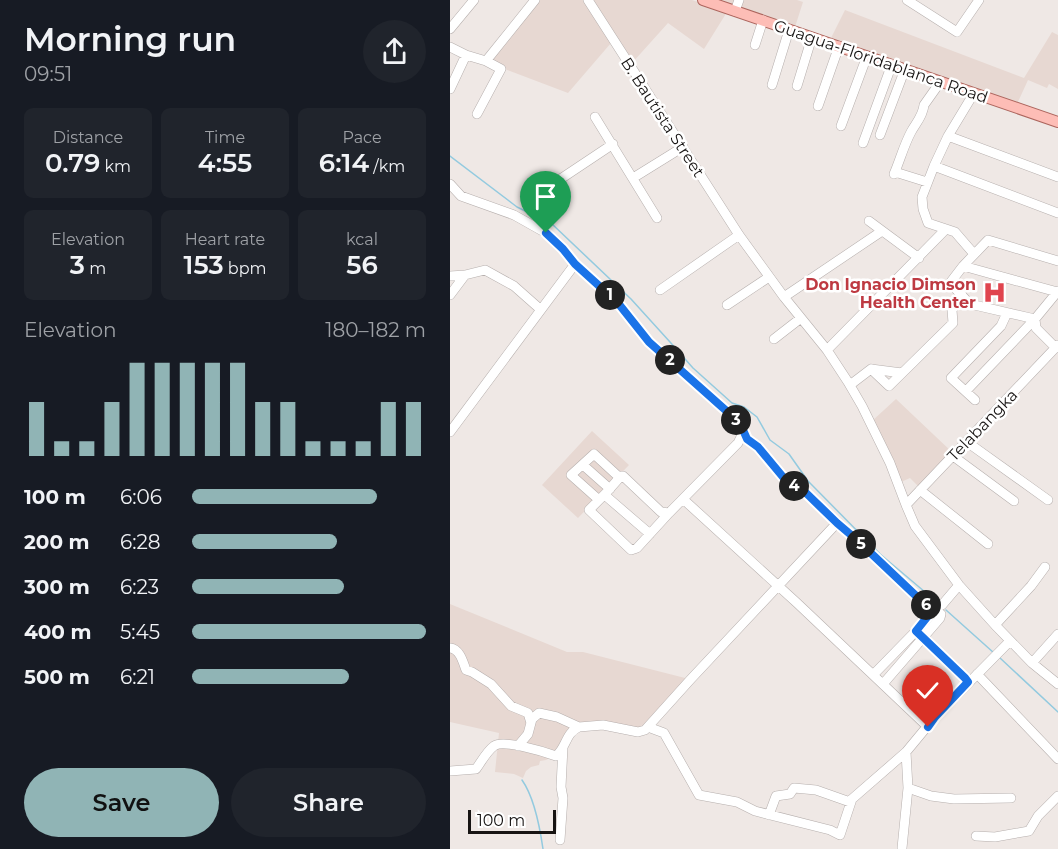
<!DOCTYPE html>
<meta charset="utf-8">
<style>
:root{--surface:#171b24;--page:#20242c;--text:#f1f3f6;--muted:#9ea1a6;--accent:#90b4b5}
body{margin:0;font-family:Montserrat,sans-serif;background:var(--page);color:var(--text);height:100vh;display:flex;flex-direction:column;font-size:22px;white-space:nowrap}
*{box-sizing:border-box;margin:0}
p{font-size:20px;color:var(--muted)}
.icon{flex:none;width:33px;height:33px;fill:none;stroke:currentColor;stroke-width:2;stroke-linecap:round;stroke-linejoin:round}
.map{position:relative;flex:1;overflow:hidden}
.drawer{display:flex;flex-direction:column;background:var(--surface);width:450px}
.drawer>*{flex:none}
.scale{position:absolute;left:18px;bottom:15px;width:88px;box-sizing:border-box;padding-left:6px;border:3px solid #171413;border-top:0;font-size:16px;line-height:21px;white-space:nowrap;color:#171413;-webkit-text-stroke:4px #fff;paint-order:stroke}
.pin{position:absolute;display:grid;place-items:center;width:51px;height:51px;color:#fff;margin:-62px -26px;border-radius:50% 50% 50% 0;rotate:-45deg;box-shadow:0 0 6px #0007}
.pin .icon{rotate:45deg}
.km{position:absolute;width:30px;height:30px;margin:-15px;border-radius:50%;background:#222;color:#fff;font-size:16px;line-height:30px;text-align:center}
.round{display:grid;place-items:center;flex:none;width:63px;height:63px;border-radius:32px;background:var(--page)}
.head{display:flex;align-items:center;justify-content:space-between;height:102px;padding:0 24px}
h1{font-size:33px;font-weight:600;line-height:45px}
.stats{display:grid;grid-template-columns:repeat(3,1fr);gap:9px;height:102px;padding:6px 24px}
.stats div{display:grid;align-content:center;border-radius:9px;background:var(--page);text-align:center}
.stats b{font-size:26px;font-weight:600}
.stats small{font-size:16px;font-weight:400}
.stats p{font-size:16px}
.chart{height:168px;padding:12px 24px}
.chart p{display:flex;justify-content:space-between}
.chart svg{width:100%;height:108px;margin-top:6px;stroke:var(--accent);stroke-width:6}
.button{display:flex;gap:12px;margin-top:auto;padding:12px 24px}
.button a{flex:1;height:69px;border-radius:36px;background:var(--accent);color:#111;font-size:24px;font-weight:600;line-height:69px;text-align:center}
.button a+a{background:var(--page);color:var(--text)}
ul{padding:0 24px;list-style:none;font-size:20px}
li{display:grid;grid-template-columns:96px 72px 1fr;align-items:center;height:45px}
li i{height:15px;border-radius:8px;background:var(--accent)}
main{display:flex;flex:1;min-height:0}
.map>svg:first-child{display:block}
</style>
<main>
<section class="drawer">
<div class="head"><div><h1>Morning run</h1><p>09:51</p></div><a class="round"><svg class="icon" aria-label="share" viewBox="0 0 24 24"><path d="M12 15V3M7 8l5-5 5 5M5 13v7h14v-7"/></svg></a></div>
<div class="stats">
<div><p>Distance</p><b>0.79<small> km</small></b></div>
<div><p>Time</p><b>4:55</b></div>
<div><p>Pace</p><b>6:14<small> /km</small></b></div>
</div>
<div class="stats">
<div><p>Elevation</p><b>3<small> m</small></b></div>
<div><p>Heart rate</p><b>153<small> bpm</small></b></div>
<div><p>kcal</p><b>56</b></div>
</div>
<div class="chart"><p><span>Elevation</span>180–182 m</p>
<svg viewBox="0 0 160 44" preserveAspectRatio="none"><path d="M5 44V22M15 44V38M25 44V38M35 44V22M45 44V6M55 44V6M65 44V6M75 44V6M85 44V6M95 44V22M105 44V22M115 44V38M125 44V38M135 44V38M145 44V22M155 44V22"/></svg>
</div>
<ul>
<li><b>100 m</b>6:06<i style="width:79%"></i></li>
<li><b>200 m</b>6:28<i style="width:62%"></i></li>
<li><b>300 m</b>6:23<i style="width:65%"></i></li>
<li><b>400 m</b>5:45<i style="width:100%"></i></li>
<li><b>500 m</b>6:21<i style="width:67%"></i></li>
</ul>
<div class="button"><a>Save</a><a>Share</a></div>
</section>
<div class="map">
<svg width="608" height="849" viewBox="0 0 608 849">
<rect width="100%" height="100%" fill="#efe8e5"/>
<path fill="#e7d8d2" d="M87 0H134L161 43 118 93 44 65 42 60Z
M140 0H242L277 12 254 49 218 23 182 63Z
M264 0H347L353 2 345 27Z
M395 10 574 78 602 32 608 35V89L599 84 597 88 578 80 567 104 380 40Z
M446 399 503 453 469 487 460 478 451 482 422 421Z
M142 431 179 465 128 518 92 485Z
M0 604 117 652H133L239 679 193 730 129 725 105 754 96 760 90 761 89 765 81 767 76 771 73 778 64 774 45 772 49 733 0 722Z"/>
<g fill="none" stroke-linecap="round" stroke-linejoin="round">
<path stroke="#93cadf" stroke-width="1.5" d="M0 156 67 207 102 224 181 299 220 342 243 368 282 403 294 407 307 417 320 440 339 454 358 481 430 554 488 603
M496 610 544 653
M550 658 608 712
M72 780C84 797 90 828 93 849"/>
<defs>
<path id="minor" d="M138 0 289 235 334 297 377 350 398 382 412 406 440 463 456 505 465 526 509 585 545 625 582 663 608 684
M457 0 507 32 529 0
M285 11 289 0
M0 29 24 0
M305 45 313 20
M0 47 16 55 36 61 51 69 27 114
M36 61 85 0
M322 85 339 30
M347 86 362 37
M0 89 16 55
M524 93 498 136 484 166 472 197 473 209 478 223 505 232 524 254
M368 106 389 46
M145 117 207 218
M391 126 417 56
M430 135 455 69
M498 136 608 177
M413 143 442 64
M484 166 608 213
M445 172 477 182
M444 174C450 160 454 145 461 132 466 123 473 116 474 105L491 81
M183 178 233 147
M0 184 11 196 64 215 96 233 113 249 125 264 168 303 199 342 289 423 297 439 308 447 338 483 353 490 490 618
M94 191 109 182 112 178 163 144
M419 221 469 258
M513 266 607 292
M0 276 15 275 35 270 64 286 90 309
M210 290 289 235
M0 295 15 275
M334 297 432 231
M277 305 319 277
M324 339 351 318
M606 348 586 328 585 319 520 304 500 283 513 266 538 240 608 261
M377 350 496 229
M421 369 452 373
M400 385 421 369 439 386 503 323 502 310 512 295
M516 391 585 319 608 291
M525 400 501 378 551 326 557 313
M0 432 125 264
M517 442 598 500
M503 456 564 501
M133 465 160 489
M470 490 538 544
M156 493 139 510 181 550 187 548 219 513
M233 499 347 603 478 727
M149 500 121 475 144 454 170 478
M456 505 608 345
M200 534 157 497 156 493 171 476H173L211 512 219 513 288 443 293 433
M545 625 581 586 595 567
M471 636 515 678 518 682
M0 648C10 649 13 662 16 670L22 672 41 684 61 706 78 713 81 723
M582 663 608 634
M527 674 608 759
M423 675 466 631 482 611 492 605 509 585
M433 684 490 618 491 614
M198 727 214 733 249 795 287 802 305 811 380 830 390 835 402 799 456 752 485 717 560 641
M68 746 78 734 82 719 89 713 107 717 129 727 153 725 188 732 195 730 240 680 387 523
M0 771 26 769C31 762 37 751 44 746 53 739 95 752 106 756 117 747 115 733 129 727
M458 788 481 796 504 799 561 798
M319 815 326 796 340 794 344 788 366 790 400 802
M526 836 545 837 579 831 588 816 608 796
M110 840 113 798 111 787 113 747
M452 848 458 788 456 752"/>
<path id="major" d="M253 0 608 122"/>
</defs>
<use href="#minor" stroke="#b6afad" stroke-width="10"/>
<use href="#major" stroke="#ac655d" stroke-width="12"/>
<use href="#minor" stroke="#fff" stroke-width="9"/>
<use href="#major" stroke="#fdbdb6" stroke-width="10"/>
</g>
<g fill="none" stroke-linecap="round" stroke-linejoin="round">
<defs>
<path id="route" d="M96 233 113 249 125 264 168 303 199 342 290 423 297 439 308 447 338 483 353 490 387 523 407 540 482 611 466 631 515 678 518 682 485 717 478 727"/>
</defs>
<use href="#route" stroke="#fff" stroke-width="12"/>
<use href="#route" stroke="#1a73e8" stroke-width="8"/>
</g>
<defs>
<symbol id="hospital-bare" viewBox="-9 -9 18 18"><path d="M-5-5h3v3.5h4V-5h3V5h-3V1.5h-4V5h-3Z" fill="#e0444e" stroke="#fff" stroke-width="2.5" paint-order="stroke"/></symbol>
</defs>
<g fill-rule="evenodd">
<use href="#hospital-bare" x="528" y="276" width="33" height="33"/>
</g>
<g text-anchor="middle" stroke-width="5" stroke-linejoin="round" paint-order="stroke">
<g font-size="16" fill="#171413" stroke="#fff">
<text transform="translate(431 61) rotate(19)" y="6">Guagua-Floridablanca Road</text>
<text transform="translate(213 117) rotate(57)" y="6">B. Bautista Street</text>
<text transform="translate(532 425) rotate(-46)" y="6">Telabangka</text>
</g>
<g font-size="16" font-weight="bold" fill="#be3a42" stroke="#fff" text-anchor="end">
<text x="526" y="290">Don Ignacio Dimson<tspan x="526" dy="18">Health Center</tspan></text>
</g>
</g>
</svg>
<div class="scale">100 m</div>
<div class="pin" style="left:96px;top:233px;background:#1e9e55"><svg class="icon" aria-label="arrive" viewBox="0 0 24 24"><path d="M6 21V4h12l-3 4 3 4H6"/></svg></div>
<div class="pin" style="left:478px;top:727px;background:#d93025"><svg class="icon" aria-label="check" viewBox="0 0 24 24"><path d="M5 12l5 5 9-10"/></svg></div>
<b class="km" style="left:160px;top:295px">1</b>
<b class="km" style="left:220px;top:360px">2</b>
<b class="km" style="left:286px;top:420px">3</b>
<b class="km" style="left:344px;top:486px">4</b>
<b class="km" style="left:411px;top:544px">5</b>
<b class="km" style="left:476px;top:605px">6</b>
</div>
</main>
